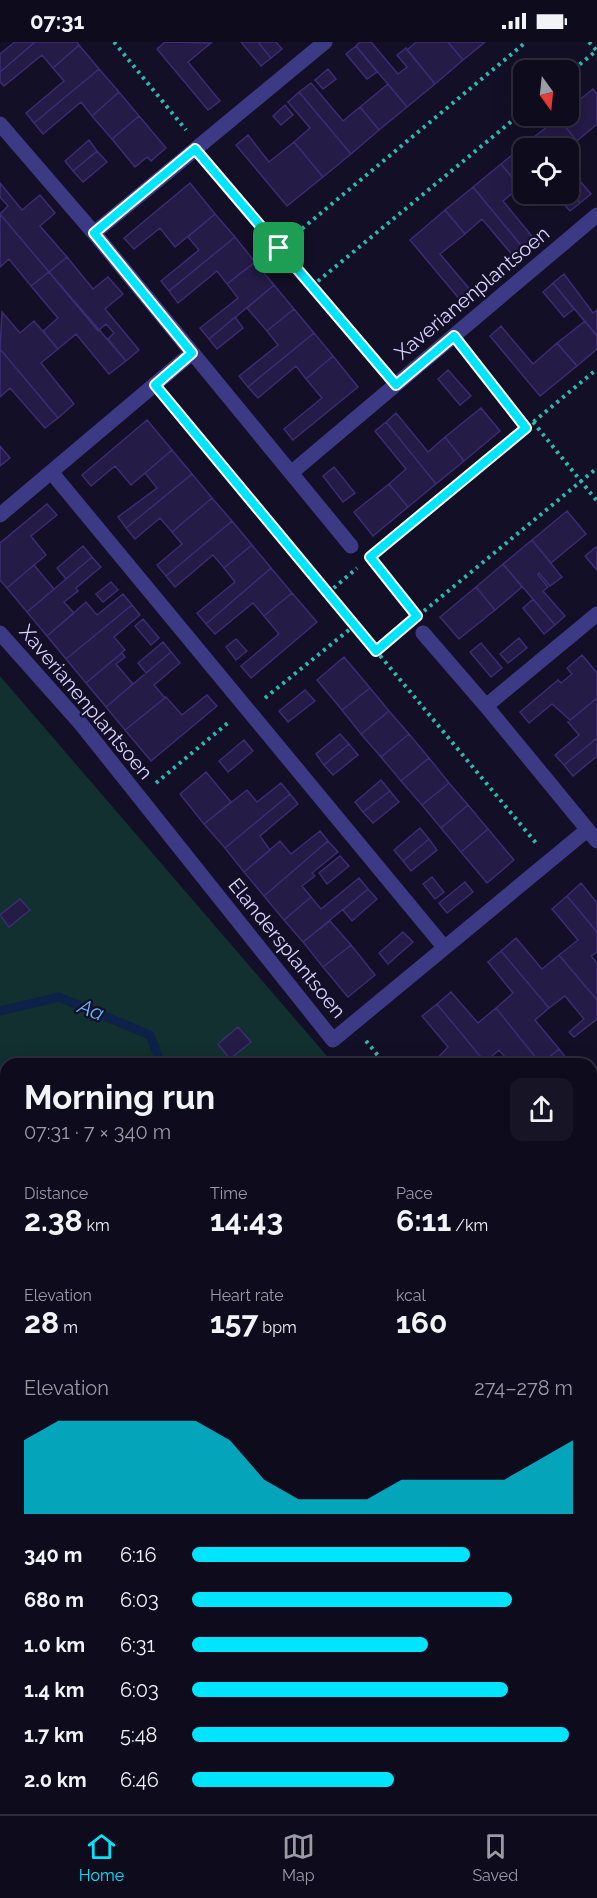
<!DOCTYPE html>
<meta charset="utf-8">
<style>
:root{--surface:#0e0b1c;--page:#171425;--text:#f1f3f6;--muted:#9b9ba3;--line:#2e2b3b;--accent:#00e5ff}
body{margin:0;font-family:Raleway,sans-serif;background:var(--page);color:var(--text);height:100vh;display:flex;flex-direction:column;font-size:22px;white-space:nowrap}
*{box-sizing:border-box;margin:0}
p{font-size:20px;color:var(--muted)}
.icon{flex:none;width:33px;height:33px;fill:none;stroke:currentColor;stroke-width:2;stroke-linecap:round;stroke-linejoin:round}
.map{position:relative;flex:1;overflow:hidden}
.sheet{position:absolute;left:0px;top:1016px;width:597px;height:758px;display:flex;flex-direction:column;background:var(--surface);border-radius:18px 18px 0 0;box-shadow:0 6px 24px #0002,0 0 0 2px var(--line)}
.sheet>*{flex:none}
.needle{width:39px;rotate:165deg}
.fabs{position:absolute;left:513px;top:18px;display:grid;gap:12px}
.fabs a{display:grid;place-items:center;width:66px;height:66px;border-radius:12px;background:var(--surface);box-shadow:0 6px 24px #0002,0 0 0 2px var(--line);font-size:30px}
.pin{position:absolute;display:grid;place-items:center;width:51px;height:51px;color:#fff;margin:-26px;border-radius:12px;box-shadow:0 3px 9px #0006}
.round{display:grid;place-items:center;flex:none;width:63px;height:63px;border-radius:12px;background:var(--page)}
.summary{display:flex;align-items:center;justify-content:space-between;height:102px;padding:0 24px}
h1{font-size:33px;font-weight:700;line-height:45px}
.figures{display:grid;grid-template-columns:repeat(3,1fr);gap:9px;height:102px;padding:6px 24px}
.figures div{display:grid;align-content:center}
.figures b{font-size:30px;font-weight:700}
.figures small{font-size:16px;font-weight:400}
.figures p{font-size:16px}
.chart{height:168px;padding:12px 24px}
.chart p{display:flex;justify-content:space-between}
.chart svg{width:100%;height:108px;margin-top:6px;fill:var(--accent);opacity:.7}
ul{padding:0 24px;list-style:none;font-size:20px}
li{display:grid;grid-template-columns:96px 72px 1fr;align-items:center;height:45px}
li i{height:15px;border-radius:8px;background:var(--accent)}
.status{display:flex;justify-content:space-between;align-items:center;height:42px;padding:0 30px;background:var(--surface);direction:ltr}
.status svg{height:16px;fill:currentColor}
.dock{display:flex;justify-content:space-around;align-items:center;height:84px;border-top:2px solid var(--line);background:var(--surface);font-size:16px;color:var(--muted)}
.dock a{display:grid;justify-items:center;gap:3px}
.dock .on{color:var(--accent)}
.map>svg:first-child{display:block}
</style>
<div class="status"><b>07:31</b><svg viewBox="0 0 49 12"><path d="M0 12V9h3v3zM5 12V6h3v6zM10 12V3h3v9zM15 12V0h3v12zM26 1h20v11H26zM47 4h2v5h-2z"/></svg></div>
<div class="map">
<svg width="597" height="1772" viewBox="0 0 597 1772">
<rect width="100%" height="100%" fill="#130f26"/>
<path fill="#12302f" d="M0 634 333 1021 6 1022V1265L0 1269Z
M591 1282 597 1288V1772H0V1754L6 1753V1767H591Z"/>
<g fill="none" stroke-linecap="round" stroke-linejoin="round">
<path stroke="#0c2248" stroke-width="9" d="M0 969 59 955 150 993 161 1022
M591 1695 597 1700
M289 1767V1772"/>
</g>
<path fill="#241b47" stroke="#3b2d73" stroke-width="1.5" d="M15 0H35L0 30V12Z
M35 0H77L79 3 53 26 42 13 4 44 0 40V30Z
M165 0 211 1 188 20 220 59 208 68 157 7Z
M241 0H258L271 16 261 24Z
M258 0H276L282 7 271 16Z
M360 0H371L398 32 407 25 397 13 406 6 435 42 407 65 356 4Z
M416 0H448L463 18 435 42 407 8Z
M448 0H485L463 18Z
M79 3 99 27 34 81 26 71 64 39 53 26Z
M356 4 377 30 367 37 346 12Z
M99 27 119 50 92 74 81 60 43 92 34 81Z
M328 27 336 37 323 47 315 38Z
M311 41 343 79 360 65 379 88 351 112 299 50Z
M388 42 407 65 379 88 360 65Z
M593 47 597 52V82L577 99 558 76 568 74V67Z
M119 50 139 74 112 97 92 74Z
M299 50 351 112 323 135 294 100 310 86 288 60Z
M285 63 293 73 281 83 273 74Z
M139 74 166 106 151 119 147 115 135 125 112 97Z
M558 76 577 99 567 106H536L529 99Z
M248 93 269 120 294 100 323 135 287 164 236 103Z
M89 98 97 109 73 129 65 119Z
M529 99 536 106H524V149L501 122Z
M97 109 107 120 83 140 73 129Z
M501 122 530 158 526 161 515 149 503 159 535 198 524 207 473 145Z
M568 125 591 152 580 161 568 147Z
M0 141 22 168 40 153 55 171 40 184 67 215 49 230 0 172 8 164 0 155Z
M190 141 215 172 175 205 160 186 134 207 124 196Z
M473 145 524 207 514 215 482 177 465 192 445 168Z
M568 147 580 161 570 169 555 152H568Z
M445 168 465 192 440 212 472 250 461 259 410 198Z
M0 172 49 230 31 244 9 217 0 225Z
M215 172 235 195 169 249 161 239 199 208 188 195Z
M235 195 255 220 227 242 217 229 178 261 169 249Z
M67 215 93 247 108 235 123 252 105 267 139 308 126 319 108 297 114 291 106 282 98 289 49 230Z
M255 220 274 243 209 297 200 286 238 256 227 242Z
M49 230 126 319 109 332 76 292 58 307 43 289 58 276 31 244Z
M564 232 593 271 597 268V294L553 241Z
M553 241 574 267 564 275 543 250Z
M274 243 294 267 267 289 247 266Z
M294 267 314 291 248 345 239 334 278 303 267 289Z
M2 270 20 291 34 279 58 307 41 321 74 362 58 376 0 307Z
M235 275 243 286 217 307 209 297Z
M585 279 597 294V307L577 324 557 301Z
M501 284 533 322 557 301 577 324 540 354 490 294Z
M314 291 333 314 306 337 296 324 258 356 248 345Z
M0 307 58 376 45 386 10 346 0 355Z
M333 314 358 345 293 398 284 387 322 356 306 337Z
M448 328 471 354 460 363 438 337Z
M481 366 500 389 464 419 445 395Z
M396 371 428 410 445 395 464 419 436 442 386 380Z
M147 378 172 408 131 443 115 424 91 444 82 433Z
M386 380 436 442 408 465 389 442 406 427 375 389Z
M0 404 10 416 0 424Z
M172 408 192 432 126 486 118 475 157 446 145 431Z
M334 425 355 451 343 460 323 434Z
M192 432 212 456 172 490 160 476 135 497 126 486Z
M389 442 408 465 373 494 354 470Z
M212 456 232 479 166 534 157 523 182 502 172 490Z
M47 462 57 473 31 494 46 513 7 546 0 538V501Z
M567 469 586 492 551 521 532 498Z
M232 479 252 503 224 526 213 513 175 545 166 534Z
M532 498 562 535 550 544 539 531 538 533 548 545 543 549 565 574 555 583 503 522Z
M252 503 271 526 206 582 197 571 235 540 224 526Z
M83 504 92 515 66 537 57 526Z
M596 505 597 506V528L585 514Z
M92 515 101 525 76 546 78 549 64 560 74 571 47 594 27 570Z
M503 522 522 545 495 568 476 545Z
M34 523 54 547 27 570 7 546Z
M271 526 292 551 264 574 253 561 215 592 206 582Z
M111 540 118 548 103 560 96 552Z
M476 545 495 568 459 597 440 575Z
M292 551 317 580 251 636 241 624 279 592 264 574Z
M123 552 132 563 66 617 47 594 86 560 97 573Z
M533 557 555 583 544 592 523 566Z
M132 563 140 573 114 595 125 608 86 641 66 617Z
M143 577 159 596 151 603 135 584Z
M519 596 527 606 508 621 500 612Z
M236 597 247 609 236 618 226 605Z
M163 600 171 610 146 631 138 621Z
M481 601 502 626 491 635 470 610Z
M171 610 180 621 154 643 165 656 125 688 106 665Z
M122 611 125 615 116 622 133 642 106 665 86 641Z
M582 613 597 631V656L570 678 552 662 529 681 520 670 558 638 561 641 572 632 567 626Z
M344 615 370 646 342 668 317 638Z
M370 646 389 669 361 692 342 668Z
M305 648 315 659 288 680 279 669Z
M207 653 217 664 151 719 125 688 166 655 182 673Z
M597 656V696L564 723 555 713 579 693 568 680Z
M389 669 409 692 381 715 361 692Z
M340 692 349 702 324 723 316 712Z
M409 692 429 716 401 739 381 715Z
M597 696V714L573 734 564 723Z
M244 698 253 709 228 730 219 719Z
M349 702 358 713 333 733 324 723Z
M429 716 449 741 422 763 401 739Z
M206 730 231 760 204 782 180 752Z
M381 738 390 749 363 770 355 760Z
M281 741 290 752 225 806 204 782 247 748 257 760Z
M449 741 468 763 441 786 422 763Z
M390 749 399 760 373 781 363 770Z
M290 752 298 762 260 794 270 808 244 830 225 806Z
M468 763 488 787 461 810 441 786Z
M420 786 429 797 403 819 394 808Z
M488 787 514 818 487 841 461 810Z
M320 789 328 799 264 854 244 830 280 799 291 812Z
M429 797 437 808 411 829 403 819Z
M328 799 338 810 312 831 315 834 302 844 311 855 284 878 264 854Z
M340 814 349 824 327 842 319 831Z
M432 835 444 850 435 857 423 842Z
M359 836 368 847 303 900 284 878 311 855 321 867Z
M465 840 473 850 447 871 439 861Z
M581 841 597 861V890L567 854Z
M368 847 377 857 352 879 343 868Z
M567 854 597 890V910L591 914 597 921V958L559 913 578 898 552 867Z
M20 857 30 868 9 885 0 873Z
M330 879 351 903 323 925 303 900Z
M403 890 413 900 388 922 379 911Z
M516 896 542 927 559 913 597 958V977L574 995 569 990 584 977 565 954 549 966 501 909Z
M351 903 375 933 348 955 323 925Z
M501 909 549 966 535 978 559 1007 541 1022 496 966 513 951 488 920Z
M451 950 478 981 496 966 541 1022H511L499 1008 485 1020 437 962Z
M437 962 485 1020 487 1022H432L448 1005 422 974Z
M238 985 251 1000 230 1017 218 1002Z
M559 1007 571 1022H541Z
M597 1030V1073L591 1078V1035Z
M6 1269V1303L0 1306V1272Z
M4 1355 6 1442 0 1446V1357Z"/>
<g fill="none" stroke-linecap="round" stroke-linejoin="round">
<path stroke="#2fb8b0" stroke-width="4" stroke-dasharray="3 4.5" stroke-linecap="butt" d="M114 0 186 88
M589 0 597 9
M568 32 596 9
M210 124 381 326
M279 206 526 0
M312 244 524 69
M467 311 526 386
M169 360 536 801
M533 380 597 459
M372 514 597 327
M371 515 414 570
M328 551 357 526
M424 569 597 426
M376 609 400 589
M265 656 355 583
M156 741 229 680
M366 999 385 1022
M591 1269 597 1276
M274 1772V1767"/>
<path stroke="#3d3a85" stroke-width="15" d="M0 82 94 191 351 504
M94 191 325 0
M52 431 444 905
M291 431 597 173
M0 473 192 311
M597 572 486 664 597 799
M0 591 81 682 333 998 587 788
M423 591 486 664
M595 1218 597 1217
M0 1512 6 1509"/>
</g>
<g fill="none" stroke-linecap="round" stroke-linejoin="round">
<defs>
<path id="route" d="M195 107 396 343 454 294 526 386 370 515 417 574 376 609 155 343 192 311 94 191Z"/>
</defs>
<use href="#route" stroke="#fff" stroke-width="12"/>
<use href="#route" stroke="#00e5ff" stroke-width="8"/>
</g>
<g text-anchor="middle" stroke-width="4.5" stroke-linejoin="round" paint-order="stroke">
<g font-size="20" fill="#d9d4ff" stroke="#130f26">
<text transform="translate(472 251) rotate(-40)" y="7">Xaverianenplantsoen</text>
<text transform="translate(86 660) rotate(50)" y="7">Xaverianenplantsoen</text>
<text transform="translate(287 906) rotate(51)" y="7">Elandersplantsoen</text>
</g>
<g font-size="21" font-style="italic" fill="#62b6ff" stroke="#130f26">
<text transform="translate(91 968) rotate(22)" y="7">Aa</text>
</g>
</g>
</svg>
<div class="fabs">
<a><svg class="needle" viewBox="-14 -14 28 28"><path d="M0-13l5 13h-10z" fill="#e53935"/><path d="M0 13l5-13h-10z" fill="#9b9ba3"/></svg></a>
<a><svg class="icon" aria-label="locate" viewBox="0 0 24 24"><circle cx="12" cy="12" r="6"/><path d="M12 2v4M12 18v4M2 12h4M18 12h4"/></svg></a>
</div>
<div class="pin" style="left:279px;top:206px;background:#1e9e55"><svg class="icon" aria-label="arrive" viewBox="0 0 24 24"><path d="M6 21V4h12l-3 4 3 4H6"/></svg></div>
<section class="sheet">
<div class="summary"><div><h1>Morning run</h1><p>07:31 · 7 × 340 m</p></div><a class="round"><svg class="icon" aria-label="share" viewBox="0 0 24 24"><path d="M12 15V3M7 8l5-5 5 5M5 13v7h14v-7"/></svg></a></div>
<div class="figures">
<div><p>Distance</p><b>2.38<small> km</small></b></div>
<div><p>Time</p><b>14:43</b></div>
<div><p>Pace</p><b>6:11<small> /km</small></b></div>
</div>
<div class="figures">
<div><p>Elevation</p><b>28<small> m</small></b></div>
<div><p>Heart rate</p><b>157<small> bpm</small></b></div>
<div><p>kcal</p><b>160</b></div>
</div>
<div class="chart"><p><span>Elevation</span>274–278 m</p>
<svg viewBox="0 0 160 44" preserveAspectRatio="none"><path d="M0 44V14L10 6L20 6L30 6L40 6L50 6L60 14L70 30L80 38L90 38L100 38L110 30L120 30L130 30L140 30L150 22L160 14V44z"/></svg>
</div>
<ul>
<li><b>340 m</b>6:16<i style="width:73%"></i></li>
<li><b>680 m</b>6:03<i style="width:84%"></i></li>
<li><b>1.0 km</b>6:31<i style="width:62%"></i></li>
<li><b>1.4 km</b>6:03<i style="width:83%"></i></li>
<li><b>1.7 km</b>5:48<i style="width:99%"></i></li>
<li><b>2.0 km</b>6:46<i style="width:53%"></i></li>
</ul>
</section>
</div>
<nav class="dock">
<a class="on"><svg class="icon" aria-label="home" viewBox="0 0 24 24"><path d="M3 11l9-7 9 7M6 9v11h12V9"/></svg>Home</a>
<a><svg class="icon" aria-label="map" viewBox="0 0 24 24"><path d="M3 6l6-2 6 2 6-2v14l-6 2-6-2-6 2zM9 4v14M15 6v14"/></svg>Map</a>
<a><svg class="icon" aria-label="saved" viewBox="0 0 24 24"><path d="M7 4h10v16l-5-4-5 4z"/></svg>Saved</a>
</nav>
